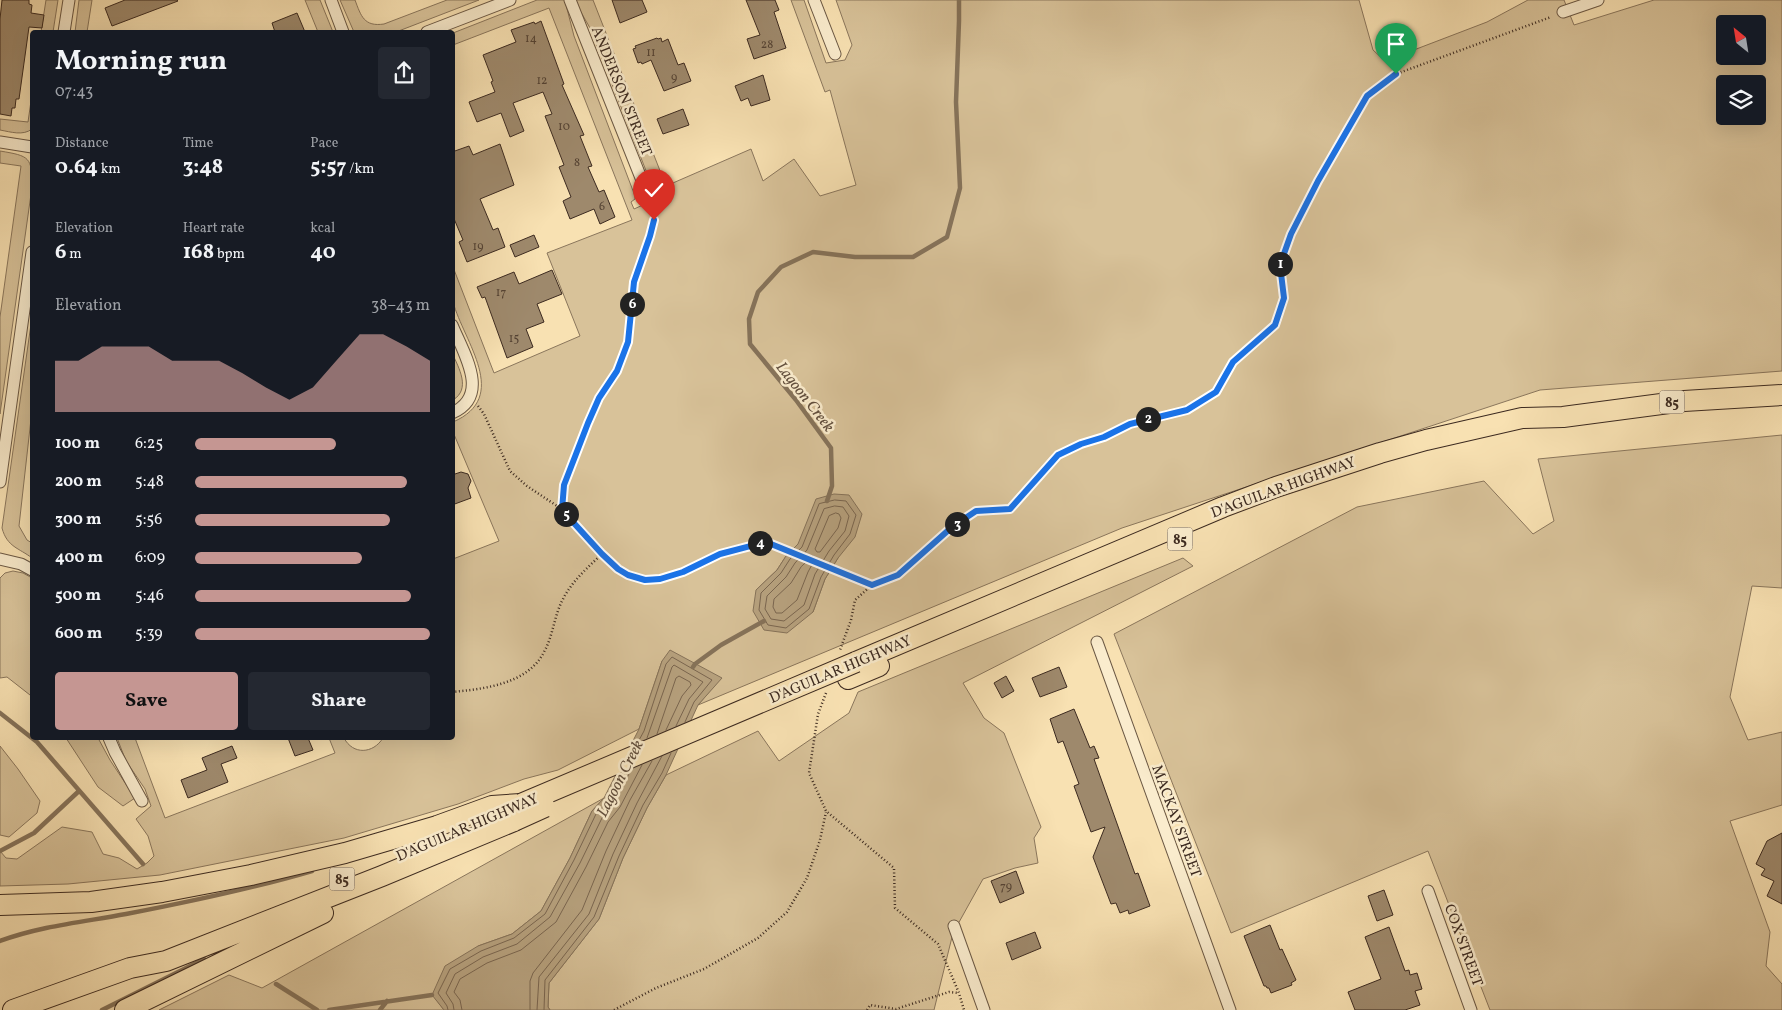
<!DOCTYPE html>
<meta charset="utf-8">
<style>
:root{--surface:#171b24;--page:#242831;--text:#f1f3f6;--muted:#9ea1a6;--accent:#c59692}
body{margin:0;font-family:Vollkorn,serif;background:var(--page);color:var(--text);height:100vh;display:flex;flex-direction:column;font-size:19px;white-space:nowrap}
*{box-sizing:border-box;margin:0}
p{font-size:16px;color:var(--muted)}
.icon{flex:none;width:28px;height:28px;fill:none;stroke:currentColor;stroke-width:2;stroke-linecap:round;stroke-linejoin:round}
.map{position:relative;flex:1;overflow:hidden}
.sheet{position:absolute;left:30px;top:30px;width:425px;height:710px;display:flex;flex-direction:column;background:var(--surface);border-radius:5px;box-shadow:0 5px 20px #0002}
.sheet>*{flex:none}
.needle{width:32px;rotate:330deg}
.tools{position:absolute;left:1716px;top:15px;display:grid;gap:10px}
.tools a{display:grid;place-items:center;width:50px;height:50px;border-radius:5px;background:var(--surface);box-shadow:0 5px 20px #0002;font-size:25px}
.pin{position:absolute;display:grid;place-items:center;width:42px;height:42px;color:#fff;margin:-51px -21px;border-radius:50% 50% 50% 0;rotate:-45deg;box-shadow:0 0 5px #0007}
.pin .icon{rotate:45deg}
.km{position:absolute;width:25px;height:25px;margin:-12px;border-radius:50%;background:#222;color:#fff;font-size:14px;line-height:25px;text-align:center}
.round{display:grid;place-items:center;flex:none;width:52px;height:52px;border-radius:5px;background:var(--page)}
.headline{display:flex;align-items:center;justify-content:space-between;height:85px;padding:0 25px}
h1{font-size:28px;font-weight:700;line-height:38px}
.figures{display:grid;grid-template-columns:repeat(3,1fr);gap:8px;height:85px;padding:5px 25px}
.figures div{display:grid;align-content:center}
.figures b{font-size:21px;font-weight:700}
.figures small{font-size:14px;font-weight:400}
.figures p{font-size:14px}
.chart{height:140px;padding:10px 25px}
.chart p{display:flex;justify-content:space-between}
.chart svg{width:100%;height:90px;margin-top:5px;fill:var(--accent);opacity:.7}
.cta{display:flex;gap:10px;margin-top:auto;padding:10px 25px}
.cta a{flex:1;height:58px;border-radius:5px;background:var(--accent);color:#111;font-size:20px;font-weight:700;line-height:58px;text-align:center}
.cta a+a{background:var(--page);color:var(--text)}
ul{padding:0 25px;list-style:none;font-size:16px}
li{display:grid;grid-template-columns:80px 60px 1fr;align-items:center;height:38px}
li i{height:12px;border-radius:6px;background:var(--accent)}
.map>svg:first-child{display:block}
</style>
<div class="map">
<svg width="1782" height="1010" viewBox="0 0 1782 1010">
<rect width="100%" height="100%" fill="#f8e1b2"/>
<filter id="stains"><feTurbulence type="fractalNoise" baseFrequency=".004" numOctaves="4"/><feColorMatrix values="0 0 0 0 .2 0 0 0 0 .09 0 0 0 0 .02 0 0 0 .5 -.17"/></filter>
<radialGradient id="worn" r=".72"><stop offset=".6" stop-color="#630" stop-opacity="0"/><stop offset="1" stop-color="#630" stop-opacity=".3"/></radialGradient>
<path fill="#d8c299" stroke="#8a765c" fill-rule="evenodd" d="M46 0H58L53 32H41Z
M79 0H92L87 32H75Z
M305 0H320L333 32H318Z
M340 0H355C361 16 364 27 384 24L447 0H479L396 32H354Z
M537 0H564L565 1 574 36 635 196V199L631 202 634 209 663 196 662 190 654 191 590 28 574 0H593L666 186 751 149 763 181 794 159 820 196 856 185 830 90 825 92 791 0H804L826 63 845 60 852 45 836 0H1359L1373 50 1385 61 1487 22 1528 0H1564L1574 25 1654 0H1782V371L1540 390 1122 528 698 705 721 678 662 661 639 729 558 770 524 779 458 804 344 838 160 875 68 884 0 886V851L6 858 17 859 62 827 92 832 103 854 119 858 137 869 147 863 154 856 148 836 136 819 151 806 145 789 126 761 117 738H135L165 818 335 753 329 738H344C353 755 373 754 383 738H452L453 559 499 541 453 432V422C511 397 464 342 453 302 450 291 453 278 453 267L494 373 580 336 547 253 632 220 549 8 453 45V33ZM1725 24H1758V56H1725ZM1725 84H1758V116H1725ZM798 544 838 558 825 579 813 612 756 590 777 570 786 556Z
M32 94V129C23 136 11 132 0 130V119L28 122Z
M0 151C30 156 32 157 32 187L0 414V317L21 166 0 163Z
M32 317V410L19 526 27 540 32 543V558C19 548 7 547 2 528Z
M452 353C459 368 471 389 453 400Z
M1782 435V588L1752 586 1730 697 1748 740 1782 732V805L1730 821 1770 932 1766 966 1782 984V1010H1490L1428 851 1231 933 1114 634 1357 507 1484 481 1533 534 1554 521 1538 459Z
M1183 558 1193 566 963 683 984 718 1004 733 1041 827 1034 838 1038 863 1015 868 983 879 953 933 934 1010H550L548 1007 549 983 599 919 623 858 647 808 666 775 758 731 779 761 849 713 858 692Z
M13 571 23 573 32 578V695H30L7 677 0 678V578L5 573Z
M66 738H98L110 760 135 798 123 806 98 787Z
M0 746 18 769 40 801 37 813 9 837 0 835Z
M604 798 592 811 570 858 541 911 512 934 478 946 432 994 444 1010H159L229 975 262 988Z"/>
<path fill="#b8a380" stroke="#86735a" d="M834 494 849 495 862 514 855 537 838 558 825 579 813 612 787 633 764 630 753 611 756 590 777 570 786 556 798 544 816 499Z
M670 650 722 678 698 705 666 775 647 808 623 858 599 919 549 983 548 1007 550 1010H444L432 995 445 966 478 946 512 934 541 911 570 858 592 811 604 798 639 729 662 661Z"/>
<g fill="none" stroke-linecap="round" stroke-linejoin="round">
<path stroke="#7a6650" stroke-width="1" d="M835 500 846 501 856 515 850 534 834 555 821 577 809 609 786 628 768 625 759 610 761 593 781 573 790 559 802 547 819 504Z
M835 506 843 507 849 516 845 531 829 551 815 574 804 605 784 621 771 619 765 609 767 596 786 577 795 563 807 550 824 509Z
M836 513 839 514 841 518 838 528 820 552H817L815 549 829 516Z
M813 556 815 559 808 572 797 600 782 613H776L773 607 774 599 791 583 801 567Z
M657 734 676 678 679 676 690 682 691 685 682 696 666 730
M647 738 672 667 674 665 703 682 689 699 676 726
M638 742 644 731 666 664 672 657 712 680 694 702 685 722
M448 1010 447 1006 438 993 450 969 481 951 514 938 545 914 574 860 596 814 608 801 622 773
M454 1010 453 1004 446 993 455 974 483 957 517 944 550 917 580 863 602 818 614 803 631 770
M462 1010 460 1000 454 992 460 979 487 963 521 950 556 922 586 867 608 822 620 807 642 765
M530 1010V981L533 973 582 910 606 851 630 800 652 761
M537 1010 539 977 589 914 613 854 637 803 662 756
M544 1010 545 980 594 917 619 856 643 805 662 773 671 753"/>
<path stroke="#86735a" stroke-width="4.5" d="M827 501 832 486 831 448 796 400 750 344 749 319 758 292 781 267 813 252 855 257H913L947 237 960 188 956 102 959 21V0
M693 667 695 664 721 645 764 621
M0 713 37 742 143 864
M0 851 34 833 79 791
M0 941C41 926 83 922 126 914 188 902 251 889 312 871
M276 984 317 1010
M102 1010 204 959
M329 1010 432 995
M380 1010 387 1001"/>
</g>
<path fill="#9e896c" stroke="#3c2a20" d="M2 0H29V4L32 5 31 13 44 15 42 28 29 27 19 99H16L15 108H12L11 116 0 114V19Z
M125 0H177L178 1 112 26 105 8Z
M612 0H642L647 12 620 23Z
M746 0H775L779 10 774 12 786 48 754 59 747 39 760 35Z
M297 13 305 32H275L272 23Z
M541 21 564 84 562 85 584 135 580 136 592 166 588 167 599 192 604 190 615 217 600 224 594 209 570 219 563 201 571 197 559 167 564 165 545 116 552 114 543 92 513 103 524 131 510 137 501 113 477 122 469 102 495 92 491 82 493 81 483 55 516 42 511 30 534 22 535 24Z
M657 38 658 39 661 38 662 42 668 39 678 65 684 63 691 81 664 91 651 60 642 64 641 62 638 63 633 49 636 48 635 46Z
M763 75 770 100 751 106 748 98 741 101 735 86Z
M683 109 689 125 663 134 657 119Z
M500 144 514 185 480 199 493 230 498 228 505 247 467 262 459 242 463 240 452 214V152L469 146 473 155Z
M534 235 539 247 515 257 510 245Z
M552 270 562 294 537 304 544 322 526 329 533 347 507 358 485 297 482 298 477 287 514 272 519 284Z
M461 472 468 474 471 481 468 488 471 498 452 505V475Z
M1059 667 1067 687 1040 697 1032 678Z
M1006 676 1014 691 1002 698 994 683Z
M1074 709 1090 748 1094 746 1099 758 1094 759 1135 874 1138 873 1150 906 1129 914 1128 910 1120 913 1116 903 1111 904 1093 857 1105 827 1091 832 1074 786 1079 784 1063 741 1058 743 1050 719Z
M288 738H308L313 750 295 756Z
M232 746 237 758 221 764 228 782 188 798 181 780 207 770 202 758Z
M1782 833V904L1767 896 1774 881 1761 875 1765 869 1756 864 1767 841Z
M1016 871 1024 893 1000 903 991 881Z
M1384 890 1393 915 1377 921 1368 896Z
M1270 925 1280 950 1282 949 1296 980 1291 983 1292 985 1271 993 1269 988H1267L1266 986H1264L1244 936Z
M1389 927 1405 971 1409 970 1410 975 1417 973 1422 989 1415 991 1420 1005 1405 1010H1355L1348 992 1381 979 1365 937Z
M1035 932 1041 948 1012 960 1006 943Z"/>
<g fill="none" stroke-linecap="round" stroke-linejoin="round">
<defs>
<path id="minor" d="M331 0 343 32
M570 0 647 193
M814 0 835 54
M1563 12 1598 0
M64 32 69 0
M427 32 510 0
M0 142 32 147
M452 325C464 354 491 396 452 413
M0 482 32 252
M0 559 21 564 32 570
M1097 642 1230 1010
M109 738 115 752 142 801
M1428 891 1471 1010
M954 926 984 1010"/>
<path id="trunk" d="M856 662 1223 507 1276 487 1380 453 1426 440 1522 418 1563 417 1684 401 1782 395
M848 679 879 666
M0 905 91 902 162 892 251 875 345 853 437 826 492 806 521 804
M13 1010 130 968 166 961 382 876 514 821
M125 1010 323 913"/>
</defs>
<use href="#minor" stroke="#6b5844" stroke-width="13"/>
<use href="#trunk" stroke="#3c2a20" stroke-width="22"/>
<path stroke="#3c2a20" stroke-width="2.5" stroke-dasharray="1 2.5" stroke-linecap="butt" d="M478 406 484 414 510 471 527 486 563 510
M602 554 563 510 564 485 588 423 599 398 617 371 628 342 634 282 650 236 654 219 651 204
M872 585 898 575 953 527 976 511 1011 509 1058 455 1081 444 1104 437 1130 423 1187 410 1216 392 1233 362 1275 325 1284 298 1280 265 1291 234 1318 181 1367 96 1396 74 1551 17
M452 692C484 689 528 684 544 652 553 636 554 617 562 601 571 582 587 568 602 554L618 569 628 575 645 580 660 579 683 572 720 554 766 542 859 579 872 585 855 600 851 620 840 650
M826 693 818 714 809 773 826 811 894 868 895 908 938 944 959 993 964 1010
M614 1010 656 988 704 969 758 938 787 912 807 878 820 840 826 812
M867 1010 870 1005 896 1009 949 992 959 993"/>
<use href="#minor" stroke="#faeccd" stroke-width="11"/>
<use href="#trunk" stroke="#f8e1b2" stroke-width="20"/>
<defs>
<path id="trunk-bridge" d="M521 804 856 662
M514 821 545 807"/>
</defs>
<use href="#trunk-bridge" stroke="#3c2a20" stroke-width="22" stroke-linecap="butt"/>
<use href="#trunk-bridge" stroke="#f8e1b2" stroke-width="20"/>
</g>
<g fill="none" stroke-linecap="round" stroke-linejoin="round">
<defs>
<path id="route" d="M654 220 650 236 634 282 628 342 617 371 599 398 588 423 564 485 562 510 602 554 618 569 628 575 645 580 660 579 683 572 720 554 766 542 872 585 898 575 952 527 976 511 1010 509 1058 455 1081 444 1104 437 1130 424 1187 410 1216 392 1233 362 1275 325 1284 298 1280 265 1291 234 1318 181 1367 96 1396 74"/>
</defs>
<use href="#route" stroke="#fff" stroke-width="10"/>
<use href="#route" stroke="#1a73e8" stroke-width="6"/>
</g>
<g text-anchor="middle" stroke-width="5" stroke-linejoin="round" paint-order="stroke">
<g font-size="12" fill="#544233">
<text x="531" y="42">14</text>
<text x="767" y="48">28</text>
<text x="651" y="56">11</text>
<text x="674" y="81">9</text>
<text x="542" y="84">12</text>
<text x="564" y="130">10</text>
<text x="577" y="166">8</text>
<text x="602" y="210">6</text>
<text x="478" y="250">19</text>
<text x="501" y="296">17</text>
<text x="514" y="342">15</text>
<text x="1006" y="890">79</text>
</g>
<g fill="#faeccd" stroke="#756454" stroke-width="1">
<rect x="1659.5" y="390.5" width="25" height="23" rx="4"/>
<rect x="1167.5" y="527.5" width="25" height="23" rx="4"/>
<rect x="329.5" y="867.5" width="25" height="23" rx="4"/>
</g>
<g font-size="14" font-weight="bold" fill="#3c2a20">
<text x="1672" y="407">85</text>
<text x="1180" y="544">85</text>
<text x="342" y="884">85</text>
</g>
<g font-size="15" fill="#3c2a20" stroke="#faeccd">
<text transform="translate(622 91) rotate(68)" y="5">ANDERSON STREET</text>
<text transform="translate(1283 487) rotate(-20)" y="5">D'AGUILAR HIGHWAY</text>
<text transform="translate(840 669) rotate(-23)" y="5">D'AGUILAR HIGHWAY</text>
<text transform="translate(1177 821) rotate(70)" y="5">MACKAY STREET</text>
<text transform="translate(467 827) rotate(-23)" y="5">D'AGUILAR HIGHWAY</text>
<text transform="translate(1464 945) rotate(70)" y="5">COX STREET</text>
</g>
<g font-size="16" font-style="italic" fill="#614e3d" stroke="#faeccd">
<text transform="translate(806 396) rotate(52)" y="6">Lagoon Creek</text>
<text transform="translate(619 778) rotate(-63)" y="6">Lagoon Creek</text>
</g>
</g>
<rect width="100%" height="100%" filter="url(#stains)"/>
<rect width="100%" height="100%" fill="url(#worn)"/>
</svg>
<div class="tools">
<a><svg class="needle" viewBox="-14 -14 28 28"><path d="M0-13l5 13h-10z" fill="#e53935"/><path d="M0 13l5-13h-10z" fill="#9ea1a6"/></svg></a>
<a><svg class="icon" aria-label="layers" viewBox="0 0 24 24"><path d="M12 4l9 5-9 5-9-5zM3 14l9 5 9-5"/></svg></a>
</div>
<div class="pin" style="left:1396px;top:74px;background:#1e9e55"><svg class="icon" aria-label="arrive" viewBox="0 0 24 24"><path d="M6 21V4h12l-3 4 3 4H6"/></svg></div>
<div class="pin" style="left:654px;top:220px;background:#d93025"><svg class="icon" aria-label="check" viewBox="0 0 24 24"><path d="M5 12l5 5 9-10"/></svg></div>
<b class="km" style="left:1280px;top:264px">1</b>
<b class="km" style="left:1148px;top:419px">2</b>
<b class="km" style="left:957px;top:524px">3</b>
<b class="km" style="left:760px;top:543px">4</b>
<b class="km" style="left:566px;top:514px">5</b>
<b class="km" style="left:632px;top:304px">6</b>
<section class="sheet">
<div class="headline"><div><h1>Morning run</h1><p>07:43</p></div><a class="round"><svg class="icon" aria-label="share" viewBox="0 0 24 24"><path d="M12 15V3M7 8l5-5 5 5M5 13v7h14v-7"/></svg></a></div>
<div class="figures">
<div><p>Distance</p><b>0.64<small> km</small></b></div>
<div><p>Time</p><b>3:48</b></div>
<div><p>Pace</p><b>5:57<small> /km</small></b></div>
</div>
<div class="figures">
<div><p>Elevation</p><b>6<small> m</small></b></div>
<div><p>Heart rate</p><b>168<small> bpm</small></b></div>
<div><p>kcal</p><b>40</b></div>
</div>
<div class="chart"><p><span>Elevation</span>38–43 m</p>
<svg viewBox="0 0 160 44" preserveAspectRatio="none"><path d="M0 44V19L10 19L20 12L30 12L40 12L50 19L60 19L70 19L80 25L90 32L100 38L110 32L120 19L130 6L140 6L150 12L160 19V44z"/></svg>
</div>
<ul>
<li><b>100 m</b>6:25<i style="width:60%"></i></li>
<li><b>200 m</b>5:48<i style="width:90%"></i></li>
<li><b>300 m</b>5:56<i style="width:83%"></i></li>
<li><b>400 m</b>6:09<i style="width:71%"></i></li>
<li><b>500 m</b>5:46<i style="width:92%"></i></li>
<li><b>600 m</b>5:39<i style="width:100%"></i></li>
</ul>
<div class="cta"><a>Save</a><a>Share</a></div>
</section>
</div>
